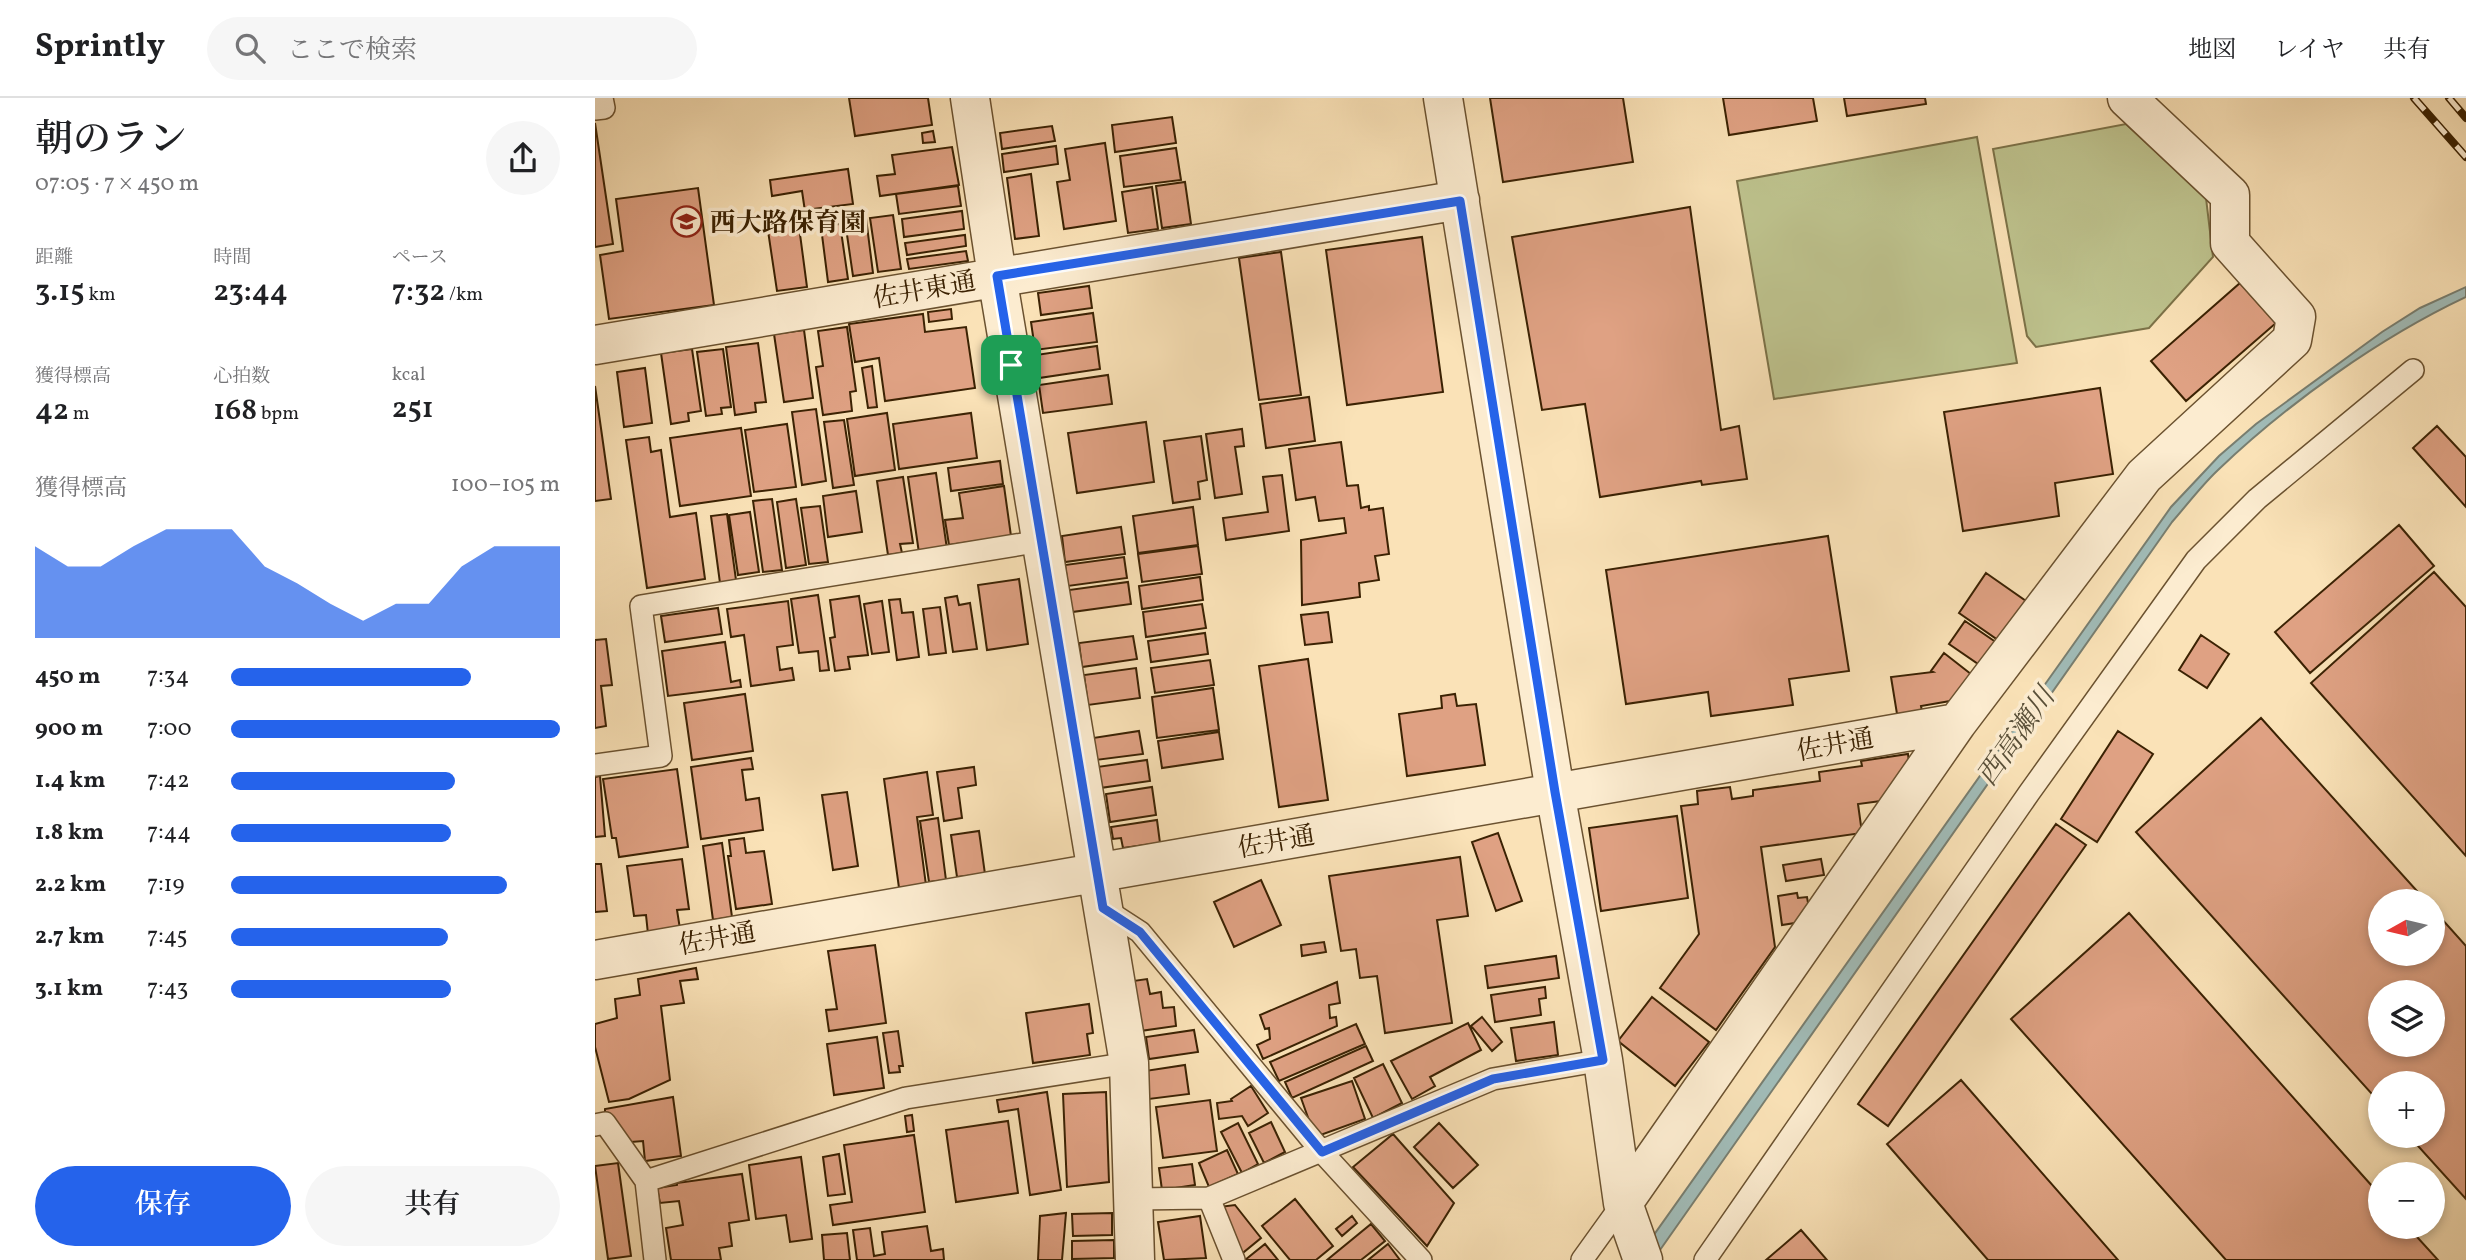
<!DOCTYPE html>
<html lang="ja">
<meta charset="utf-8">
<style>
:root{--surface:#fff;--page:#f6f6f6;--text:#202124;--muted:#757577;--line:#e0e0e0;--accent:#2563eb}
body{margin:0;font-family:Vollkorn,"Noto Serif JP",serif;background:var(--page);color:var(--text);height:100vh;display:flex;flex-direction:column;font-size:26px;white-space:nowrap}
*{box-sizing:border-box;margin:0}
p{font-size:23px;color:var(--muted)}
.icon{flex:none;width:38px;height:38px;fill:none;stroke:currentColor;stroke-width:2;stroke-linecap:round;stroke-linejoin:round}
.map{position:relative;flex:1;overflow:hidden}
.drawer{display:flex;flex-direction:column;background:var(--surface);width:595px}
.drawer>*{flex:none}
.needle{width:46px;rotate:262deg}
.buttons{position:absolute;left:1773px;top:791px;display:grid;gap:14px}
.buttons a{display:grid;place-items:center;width:77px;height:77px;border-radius:50%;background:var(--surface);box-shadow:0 4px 10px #0003;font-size:35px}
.pin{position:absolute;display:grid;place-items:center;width:60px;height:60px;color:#fff;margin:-30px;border-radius:14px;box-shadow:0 4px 10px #0006}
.round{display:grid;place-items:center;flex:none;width:74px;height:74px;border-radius:37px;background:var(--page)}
.overview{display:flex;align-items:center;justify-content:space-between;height:119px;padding:0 35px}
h1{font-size:38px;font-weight:600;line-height:52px}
.figures{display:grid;grid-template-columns:repeat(3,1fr);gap:10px;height:119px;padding:7px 35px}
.figures div{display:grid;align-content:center}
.figures b{font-size:30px;font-weight:600}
.figures small{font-size:19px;font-weight:400}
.figures p{font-size:19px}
.chart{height:196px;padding:14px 35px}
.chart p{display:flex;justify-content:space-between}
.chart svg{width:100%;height:126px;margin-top:7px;fill:var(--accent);opacity:.7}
.button{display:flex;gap:14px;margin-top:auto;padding:14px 35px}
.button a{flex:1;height:80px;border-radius:42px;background:var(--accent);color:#fff;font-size:28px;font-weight:600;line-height:80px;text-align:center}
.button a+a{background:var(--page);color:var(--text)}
ul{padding:0 35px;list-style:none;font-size:23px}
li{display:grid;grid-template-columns:112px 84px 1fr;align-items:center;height:52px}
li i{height:18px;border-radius:9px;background:var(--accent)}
header{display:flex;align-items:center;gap:42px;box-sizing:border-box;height:98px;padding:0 35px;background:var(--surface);border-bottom:2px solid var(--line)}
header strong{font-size:33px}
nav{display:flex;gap:38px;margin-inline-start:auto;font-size:24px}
.search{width:490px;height:63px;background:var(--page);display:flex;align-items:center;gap:18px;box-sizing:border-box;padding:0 24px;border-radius:38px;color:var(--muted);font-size:26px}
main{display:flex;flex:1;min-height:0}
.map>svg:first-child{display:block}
</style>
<header>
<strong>Sprintly</strong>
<div class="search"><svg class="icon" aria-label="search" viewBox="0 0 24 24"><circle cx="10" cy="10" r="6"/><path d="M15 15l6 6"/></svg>ここで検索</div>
<nav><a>地図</a><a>レイヤ</a><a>共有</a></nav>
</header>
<main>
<section class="drawer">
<div class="overview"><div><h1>朝のラン</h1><p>07:05 · 7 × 450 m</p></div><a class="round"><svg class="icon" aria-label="share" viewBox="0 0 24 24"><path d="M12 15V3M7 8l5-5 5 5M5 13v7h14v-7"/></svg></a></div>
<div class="figures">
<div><p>距離</p><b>3.15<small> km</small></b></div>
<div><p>時間</p><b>23:44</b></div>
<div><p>ペース</p><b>7:32<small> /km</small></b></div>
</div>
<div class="figures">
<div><p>獲得標高</p><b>42<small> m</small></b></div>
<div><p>心拍数</p><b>168<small> bpm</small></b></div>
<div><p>kcal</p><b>251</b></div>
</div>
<div class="chart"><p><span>獲得標高</span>100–105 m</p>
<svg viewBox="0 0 160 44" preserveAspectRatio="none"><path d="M0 44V12L10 19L20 19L30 12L40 6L50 6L60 6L70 19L80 25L90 32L100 38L110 32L120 32L130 19L140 12L150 12L160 12V44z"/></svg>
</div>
<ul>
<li><b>450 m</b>7:34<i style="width:73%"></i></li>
<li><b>900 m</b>7:00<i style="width:100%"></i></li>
<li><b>1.4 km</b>7:42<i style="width:68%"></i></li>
<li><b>1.8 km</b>7:44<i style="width:67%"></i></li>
<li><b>2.2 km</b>7:19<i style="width:84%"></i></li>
<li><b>2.7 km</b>7:45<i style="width:66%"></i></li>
<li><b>3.1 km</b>7:43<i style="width:67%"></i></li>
</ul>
<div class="button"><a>保存</a><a>共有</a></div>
</section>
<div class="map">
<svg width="1871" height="1162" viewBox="0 0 1871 1162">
<rect width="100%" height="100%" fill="#fae2b7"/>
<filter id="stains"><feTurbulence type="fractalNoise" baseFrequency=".00286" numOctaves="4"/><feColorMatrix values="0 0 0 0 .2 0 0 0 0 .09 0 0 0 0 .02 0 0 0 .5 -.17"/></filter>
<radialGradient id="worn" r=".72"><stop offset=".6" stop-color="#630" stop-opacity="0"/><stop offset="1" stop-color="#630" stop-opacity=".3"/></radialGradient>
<path fill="#bec38e" stroke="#7c7248" stroke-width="2" d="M1531 26 1611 100 1618 159 1554 230 1441 249 1432 238 1398 51Z
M1382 39 1422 265 1179 301 1142 83Z"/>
<path fill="#a1bcb8" stroke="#787e70" stroke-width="2" d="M1871 189V199C1784 240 1692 306 1623 372 1606 388 1592 407 1577 424L1065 1152 1057 1162H1041L1576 409 1624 358 1661 326 1787 234 1825 210Z"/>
<path fill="#dfa183" stroke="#3b2203" stroke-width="2" fill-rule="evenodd" d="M254 0H333L337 27 260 38Z
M895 0H1028L1038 64 908 84Z
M1128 0H1218L1222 23 1134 37Z
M1249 0H1330L1331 6 1252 18Z
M577 19 581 45 520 54 517 27Z
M0 25 18 146 0 149Z
M457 28 460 43 407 51 405 35Z
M338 33 340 44 328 45 327 35Z
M510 45 521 123 469 131 462 84 475 82 470 51Z
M461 48 463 66 409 74 407 56Z
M357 49 364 87 285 98 282 78 300 76 297 57Z
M581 50 586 82 529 89 525 58Z
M253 71 258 106 217 111 219 126 212 127 207 93 177 98 175 82Z
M436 76 444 138 420 141 412 80Z
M590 84 596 126 567 130 561 88Z
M363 88 366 108 304 116 301 96Z
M557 89 563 131 533 135 527 94Z
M103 90 119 207 14 221 5 157 28 153 21 101Z
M1095 109 1126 332 1144 328 1152 381 1107 387 1106 383 1005 399 990 306 947 312 917 139Z
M367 113 369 131 309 139 307 121Z
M298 117 306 171 283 174 275 120Z
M271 120 278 175 258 178 250 123Z
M203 121 212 189 182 193 172 126Z
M245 126 253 181 233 184 226 129Z
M370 137 371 148 312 157 310 145Z
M827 139 848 294 752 307 731 152Z
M371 153 373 163 314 171 312 161Z
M686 154 706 297 664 302 644 160Z
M1645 185 1681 225 1591 303 1556 263Z
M494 188 497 210 446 217 443 195Z
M356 211 357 221 334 224 333 214Z
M498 215 502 244 440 252 436 224Z
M328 216 330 234 371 229 380 290 290 303 284 260 260 264 254 226Z
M252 229 261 293 255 294 257 313 228 317 221 269 228 268 223 233Z
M209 232 218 300 189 304 179 236Z
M163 245 171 304 160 305 161 314 140 317 131 249Z
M502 248 505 271 444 280 441 257Z
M97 251 106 313 93 315 94 323 76 326 66 255Z
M128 251 136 309 126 310 127 316 111 318 102 254Z
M277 268 282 309 273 310 267 270Z
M50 270 57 325 29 329 22 274Z
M513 277 517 306 448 315 444 287Z
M0 288 16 401 0 403Z
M1505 290 1518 376 1460 385 1464 418 1368 433 1349 314Z
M714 299 720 343 671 350 665 306Z
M221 311 231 383 207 387 197 314Z
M292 315 300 372 260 378 252 321Z
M376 315 382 360 304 371 298 326Z
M249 322 259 387 238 390 229 324Z
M551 324 559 384 482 395 473 335Z
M192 326 201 389 159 394 150 332Z
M1842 328 1871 359V409L1818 350Z
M146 330 156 398 85 408 75 340Z
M647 331 649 348 640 349 647 396 620 400 611 336Z
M606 338 612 382 603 384 605 401 578 405 569 343Z
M54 339 56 354 66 352 75 419 101 415 110 481 52 490 31 342Z
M746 344 752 388 763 387 766 410 774 408V412L788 410 794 456 780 458 784 482 764 485 765 499 707 507 706 442 751 435 749 420 724 423 720 399 701 402 694 351Z
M405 363 408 386 356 393 353 370Z
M341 375 352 451 324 455 313 379Z
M687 377 694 433 631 442 628 420 673 414 668 379Z
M308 379 318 445 305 446 307 455 293 457 282 383Z
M409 388 416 438 354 447 350 422 368 420 364 395Z
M261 393 267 434 233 439 228 398Z
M177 401 187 472 168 474 158 403Z
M201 401 211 467 191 470 182 404Z
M225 408 233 464 214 466 206 410Z
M598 409 603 447 543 455 538 418Z
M155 414 164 474 143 477 134 417Z
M132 416 141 482 125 485 116 418Z
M1804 427 1839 468 1715 575 1680 534Z
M526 429 530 456 470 464 467 438Z
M1233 438 1254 573 1194 581 1198 607 1116 618 1113 594 1031 606 1011 472Z
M603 448 607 476 547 484 543 456Z
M529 459 532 480 473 488 470 467Z
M1839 474 1871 509V758L1716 585Z
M1391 475 1431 503 1403 542 1364 515Z
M605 479 608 502 547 511 544 488Z
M424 481 433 546 392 552 383 487Z
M533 484 536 506 477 514 474 492Z
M223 497 234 572 225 573 223 553 204 555 196 501Z
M264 498 273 557 253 559 255 571 240 573 235 540 240 539 235 502Z
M362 498 364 507 375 505 382 551 358 554 350 500Z
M305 501 307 515 318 514 324 559 302 562 294 502Z
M193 503 198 547 182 549 185 572 197 570 199 582 156 588 149 537 136 539 132 511Z
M287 503 294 554 277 556 269 506Z
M607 506 611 530 551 539 548 514Z
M345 509 351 555 334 557 328 511Z
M123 510 127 536 70 544 66 518Z
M733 514 737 544 710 547 706 517Z
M1370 523 1405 547 1389 570 1354 546Z
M610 535 613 556 556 564 553 543Z
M1606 537 1634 556 1612 590 1584 572Z
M538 538 542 561 487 569 484 545Z
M11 541 17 587 6 588 11 628 0 630V542Z
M130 544 136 584 145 582 146 589 73 598 67 553Z
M1349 555 1381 580 1355 603 1326 608 1327 613 1302 616 1296 579 1338 574 1336 573Z
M713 561 733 702 684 709 664 568Z
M615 562 619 587 560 595 556 570Z
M541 570 545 600 493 607 489 577Z
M618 590 624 632 562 640 557 599Z
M150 596 158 653 97 662 89 605Z
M860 596 862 608 881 606 890 667 812 678 804 616 847 610 846 598Z
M1666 620 1831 803H1785V856H1838V811L1871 848V1101L1814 1038H1838V985H1785V1005L1541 734ZM1785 894H1838V947H1785Z
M544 633 548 656 501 662 498 640Z
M1523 633 1558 656 1502 744 1466 721Z
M624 634 628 661 567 670 563 643Z
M1313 656 1315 672 1293 702 1263 706 1267 735 1166 749 1180 849 1121 932 1065 890 1104 836 1086 708 1103 706 1102 693 1135 689 1137 701 1158 698V692L1225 683 1224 674 1267 668 1266 663Z
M156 660 158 671 147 672 151 702 164 700 168 732 106 741 96 669Z
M552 662 555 683 505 690 502 669Z
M379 669 381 687 363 690 367 720 349 723 342 674Z
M82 671 93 749 24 759 21 740H17L8 681Z
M332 674 338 717 322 719 331 787 304 790 289 681Z
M5 678 10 738 0 739V679Z
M557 689 561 717 515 724 511 696Z
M252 694 263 768 238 772 227 697Z
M1082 718 1093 800 1006 813 994 730Z
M343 720 351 782 334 784 325 723Z
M562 722 565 745 528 750 526 740 518 741 516 729Z
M1461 726 1491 747 1293 1028 1263 1006Z
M384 733 390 776 362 779 356 737Z
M903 735 927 803 901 813 877 744Z
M149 740 151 755 169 753 177 806 141 811 133 758H136L134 742Z
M127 745 137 819 118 822 108 748Z
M865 759 873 818 842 822 857 925 790 935 782 878 765 880 761 851 746 853 734 778Z
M87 761 94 811 82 812 85 831 53 836 51 817 39 818 32 768Z
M1226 761 1229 777 1191 783 1188 767Z
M0 766H6L12 813 0 814Z
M666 782 686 827 639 849 619 804Z
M1202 795 1203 800 1212 799 1215 816 1206 824 1187 827 1183 798Z
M1534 815 1785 1097V1129H1813L1843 1162H1631L1416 921Z
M729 844 731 854 707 858 706 847Z
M280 847 291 925 234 933 231 912 242 911 233 853Z
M961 858 964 880 893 890 890 868Z
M101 870 103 881 85 883 89 905 66 908 75 982 34 1001 14 1004 0 949V926L22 920 20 901 45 897 43 881Z
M552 881 555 896 566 894 568 910 579 909 581 928 545 933 538 883Z
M742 884 745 905 734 907 735 920 741 919 742 928 668 961 662 947 675 941 674 930 670 931 665 917Z
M950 889 951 900 944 901 946 917 900 924 896 897Z
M1057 899 1114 944 1080 988 1023 943Z
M494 906 498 935 492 936 495 957 438 965 431 915Z
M887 919 907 944 897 953 876 928Z
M959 924 963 957 921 963 916 930Z
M873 925 886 952 835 979 840 988 817 1001 796 963Z
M761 926 770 946 684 983 675 964Z
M599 932 603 954 554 961 551 939Z
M303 933 308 968H304L305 974 294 975 288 935Z
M282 939 289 990 239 997 232 946Z
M771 948 778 963 697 1000 690 984Z
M788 966 807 1005 778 1020 759 980Z
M590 967 594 996 554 1001 550 973Z
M1366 982 1523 1162H1393L1292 1046Z
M757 983 770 1021 720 1039 706 1000Z
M656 988 673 1015 653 1028 647 1018 624 1021 622 1005 637 1003 636 1001Z
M452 994 466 1092 435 1097 423 1011 404 1014 402 1002Z
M511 994 514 1084 472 1089 468 996Z
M78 999 86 1058 50 1063 48 1043 36 1044 10 1016V1011Z
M615 1002 622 1053 568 1060 561 1009Z
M317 1017 319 1033 312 1034 310 1018Z
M413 1023 423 1095 361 1104 351 1032Z
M676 1024 690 1054 669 1065 654 1035Z
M643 1025 663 1066 647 1075 626 1034Z
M844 1025 883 1067 858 1090 819 1049Z
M798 1036 859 1105 832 1148 758 1069Z
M319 1037 330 1114 238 1127 235 1107 257 1104 249 1047Z
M632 1052 643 1076 614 1089 604 1065Z
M244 1056 250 1096 233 1098 228 1059Z
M206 1059 217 1141 195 1144 191 1117 161 1121 154 1067Z
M23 1065 36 1158 13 1161 0 1068Z
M597 1066 600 1087 567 1092 564 1070Z
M147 1076 154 1122 134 1125 137 1148 124 1150 126 1162H76L71 1130 88 1127 84 1103 65 1105 62 1090 82 1087V1085Z
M700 1101 738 1148 721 1162H695L667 1128Z
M640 1107 666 1140 644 1158 624 1109Z
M471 1115 467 1162H443L445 1118Z
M517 1115V1137L478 1138 477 1116Z
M605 1118 611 1160 569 1162 563 1124Z
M757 1118 762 1125 747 1138 741 1131Z
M776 1126 790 1143 766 1162H732Z
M332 1128 336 1153 348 1151 349 1162H262L258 1132 275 1130 279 1158 290 1156 287 1134Z
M1206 1132 1232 1162H1171Z
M252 1135 255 1162H229L227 1137Z
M519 1142V1160L477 1161V1143Z
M670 1146 683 1162H650Z
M793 1146 805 1162H773Z"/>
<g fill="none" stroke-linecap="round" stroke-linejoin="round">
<defs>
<path id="lane" d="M0 11 9 10 7 0
M0 667 66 658 46 508 446 443
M508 810 545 834 727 1054 826 1162
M0 1027 10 1025 51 1083 311 1000 534 965
M51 1083 60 1162
M614 1100 639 1162
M538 1101 614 1100 898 981 1008 962
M987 1162 1028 1105
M1110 1162 1434 695 1601 462 1662 401 1818 272"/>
<path id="street" d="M375 0 402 178 534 965 540 1162
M848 0 960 694 1008 962 1028 1105 1048 1162
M0 247 865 102
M0 862 1362 625
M1028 1105 1362 625 1549 378 1697 242 1701 219 1635 145V97L1532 0"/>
</defs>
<use href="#lane" stroke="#6b5230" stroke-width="24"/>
<use href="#street" stroke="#6b5230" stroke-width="41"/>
<use href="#lane" stroke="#fcecd0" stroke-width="21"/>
<use href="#street" stroke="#fcecd0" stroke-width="38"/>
<defs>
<path id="rail" d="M1819 0 1871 59
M1854 0 1871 20"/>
</defs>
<use href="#rail" stroke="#3b2203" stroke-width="8"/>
<use href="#rail" stroke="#fcecd0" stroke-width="5" stroke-dasharray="16" stroke-linecap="butt"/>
</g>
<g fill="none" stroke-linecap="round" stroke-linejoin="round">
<defs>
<path id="route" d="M865 103 960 694 1008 962 898 981 727 1054 545 834 508 810 402 178Z"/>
</defs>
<use href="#route" stroke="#fff" stroke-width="14"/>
<use href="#route" stroke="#2563eb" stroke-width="9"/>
</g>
<defs>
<symbol id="school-ring" viewBox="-11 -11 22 22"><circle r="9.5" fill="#fcecd0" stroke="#8f2418" stroke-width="1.5"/><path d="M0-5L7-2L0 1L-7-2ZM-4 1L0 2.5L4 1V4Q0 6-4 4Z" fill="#8f2418"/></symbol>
</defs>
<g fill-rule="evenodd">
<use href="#school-ring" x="74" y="106" width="35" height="35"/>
</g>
<g text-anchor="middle" stroke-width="7" stroke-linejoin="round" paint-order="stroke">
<g font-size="26" font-weight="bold" fill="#3b2203" stroke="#fcecd0" text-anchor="start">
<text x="115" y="133">西大路保育園</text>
</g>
<g font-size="26" fill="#3b2203" stroke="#fcecd0">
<text transform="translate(329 191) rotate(-10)" y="9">佐井東通</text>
<text transform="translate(1240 646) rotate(-10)" y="9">佐井通</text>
<text transform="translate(681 743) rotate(-10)" y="9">佐井通</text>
<text transform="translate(122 840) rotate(-10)" y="9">佐井通</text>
</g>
<g font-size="28" font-style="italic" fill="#5a5039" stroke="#fcecd0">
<text transform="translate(1420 638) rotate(-55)" y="10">西高瀬川</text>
</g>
</g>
<rect width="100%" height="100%" filter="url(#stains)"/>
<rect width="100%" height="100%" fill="url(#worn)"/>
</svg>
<div class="buttons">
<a><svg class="needle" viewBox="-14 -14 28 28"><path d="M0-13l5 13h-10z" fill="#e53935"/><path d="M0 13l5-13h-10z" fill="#757577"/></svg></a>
<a><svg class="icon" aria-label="layers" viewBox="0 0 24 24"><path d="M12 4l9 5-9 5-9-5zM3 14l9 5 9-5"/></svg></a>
<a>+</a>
<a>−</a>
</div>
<div class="pin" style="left:416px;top:267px;background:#1e9e55"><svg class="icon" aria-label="arrive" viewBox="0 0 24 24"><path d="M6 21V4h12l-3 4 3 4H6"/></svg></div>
</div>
</main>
